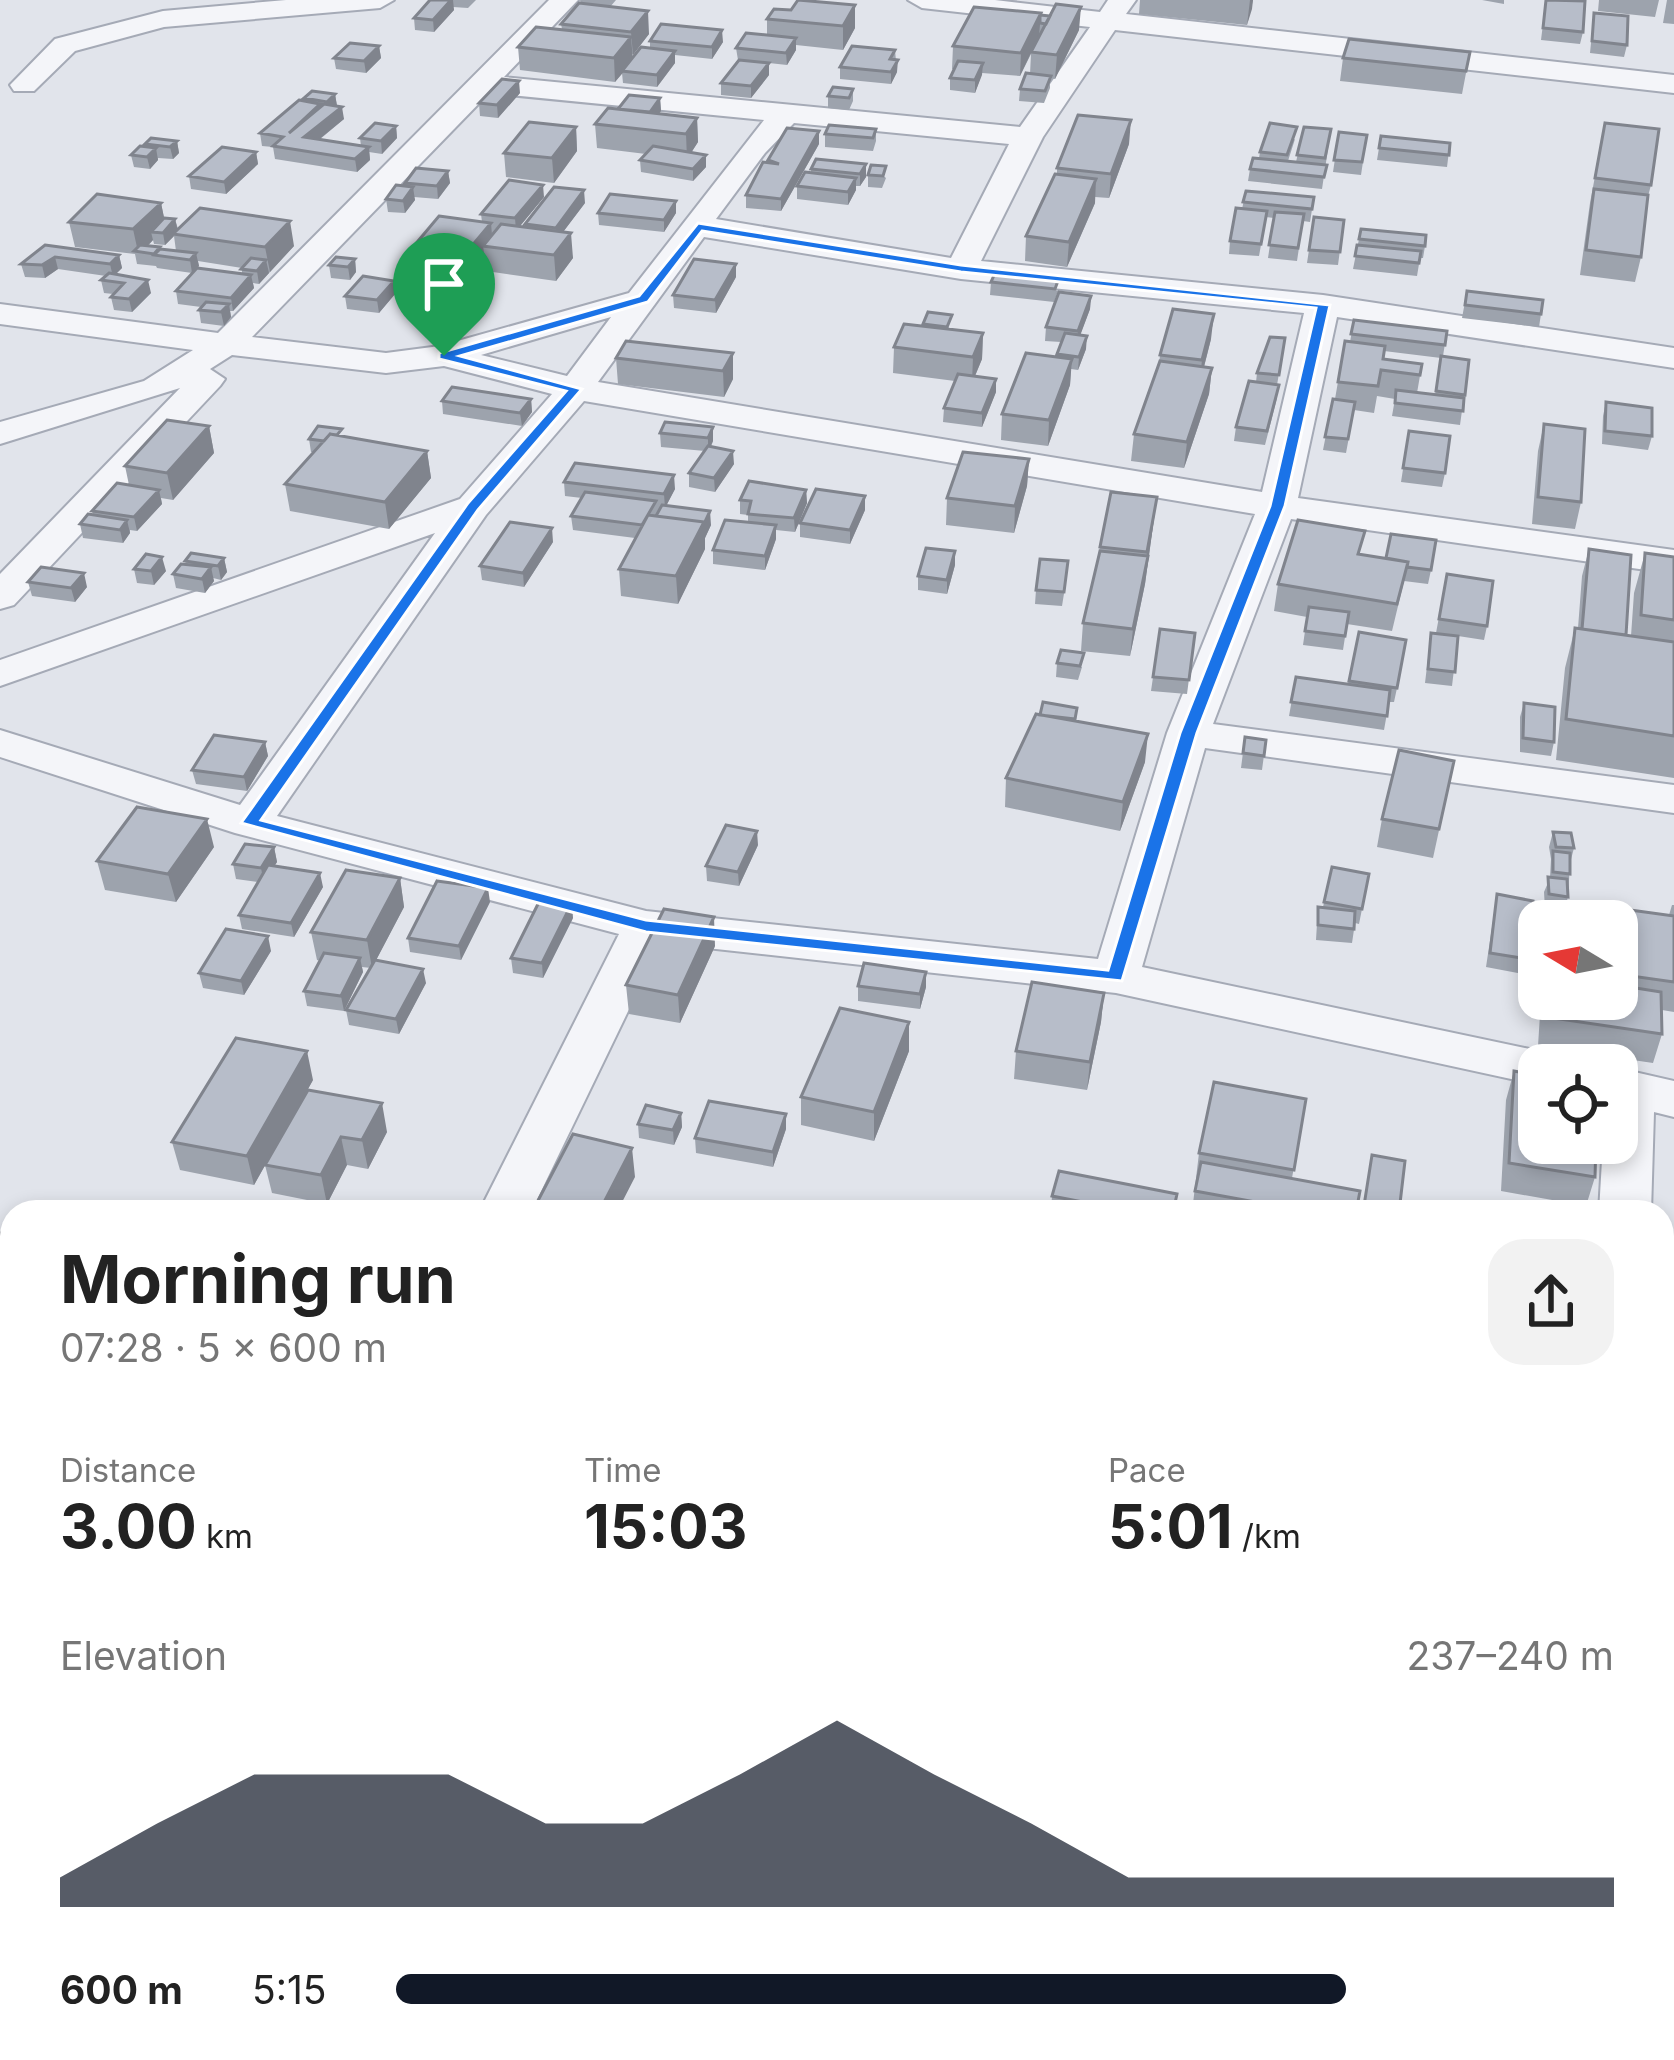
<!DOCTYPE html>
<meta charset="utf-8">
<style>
:root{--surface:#fff;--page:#f2f2f2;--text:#222;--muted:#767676;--accent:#111827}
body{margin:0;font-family:Inter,sans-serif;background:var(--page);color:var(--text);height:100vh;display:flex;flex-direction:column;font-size:45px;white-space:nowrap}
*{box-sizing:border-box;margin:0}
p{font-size:39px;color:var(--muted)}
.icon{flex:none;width:66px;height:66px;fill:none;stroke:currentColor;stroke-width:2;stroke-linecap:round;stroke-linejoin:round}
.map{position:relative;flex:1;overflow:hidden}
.drawer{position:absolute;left:0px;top:1200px;width:1674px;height:861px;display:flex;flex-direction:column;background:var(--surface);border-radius:36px 36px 0 0;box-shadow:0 6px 18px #0003}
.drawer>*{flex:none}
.needle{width:78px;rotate:280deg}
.tools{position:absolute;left:1518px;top:900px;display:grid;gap:24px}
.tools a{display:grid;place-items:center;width:120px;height:120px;border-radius:24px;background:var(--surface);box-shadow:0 6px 18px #0003;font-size:60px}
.pin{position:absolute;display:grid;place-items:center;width:102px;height:102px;color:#fff;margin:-123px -51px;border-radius:50% 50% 50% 0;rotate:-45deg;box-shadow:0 0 12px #0007}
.pin .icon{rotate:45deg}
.round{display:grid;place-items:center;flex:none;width:126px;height:126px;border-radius:36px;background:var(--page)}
.headline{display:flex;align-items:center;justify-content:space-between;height:204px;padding:0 60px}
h1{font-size:66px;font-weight:700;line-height:90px}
.metrics{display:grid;grid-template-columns:repeat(3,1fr);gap:18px;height:204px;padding:12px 60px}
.metrics div{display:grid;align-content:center}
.metrics b{font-size:60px;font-weight:700}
.metrics small{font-size:33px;font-weight:400}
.metrics p{font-size:33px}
.chart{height:336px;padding:24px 60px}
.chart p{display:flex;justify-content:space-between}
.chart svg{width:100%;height:216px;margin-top:12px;fill:var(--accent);opacity:.7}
ul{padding:0 60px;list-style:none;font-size:39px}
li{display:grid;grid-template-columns:192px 144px 1fr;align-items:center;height:90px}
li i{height:30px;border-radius:15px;background:var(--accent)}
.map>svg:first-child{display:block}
</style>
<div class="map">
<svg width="1674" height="2060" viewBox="0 0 1674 2060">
<rect width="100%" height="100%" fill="#e1e4eb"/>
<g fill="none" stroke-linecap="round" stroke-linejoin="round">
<defs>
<path id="minor" d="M286 0H394L380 8 164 27 75 51 34 91H14L10 85 55 39 163 11Z
M549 0H578L504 77 1020 127 1090 27 922 8 908 0H995L1100 12 1108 0H1136L1126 14 1674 75V93L1115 30 1043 137 981 261 1323 295 1674 348V368L1337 317 1298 498 1674 550V574L1291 519 1213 724 1674 785V813L1205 748 1142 967 1539 1051 1556 1056 1562 1065H1539V1085L1116 993 661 943 531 1212H479L619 934 235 833 0 757V730L240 805 435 533 0 686V660L460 499 552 394 444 366 386 373 232 355 210 369 225 379 220 386 14 605 0 609V574L180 388 0 444V422L144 381 193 350 0 324V304L218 333ZM489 93 764 120 629 293 440 346 386 353 252 337ZM794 123 1009 144 951 258 716 219 765 153ZM704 237 961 279 1304 313 1262 492 598 382ZM611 317 567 376 481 355ZM584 401 1255 514 1167 733 1098 959 646 911 277 816 486 515Z
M1617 1068 1674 1081V1117L1654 1112 1651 1212H1599L1603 1143H1617Z
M1662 1531 1674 1534V1584L1662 1581Z
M0 1587 12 1590V1642L0 1639Z
M194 2049H263L259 2060H190Z
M1146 2049H1258L1261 2056 1260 2060H1150Z
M1553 2049H1621V2060H1553Z"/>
</defs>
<use href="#minor" stroke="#a5aab6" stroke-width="4"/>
<use href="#minor" fill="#f4f5f9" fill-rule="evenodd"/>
</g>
<path fill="#9da3ad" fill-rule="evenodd" d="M430 0H476L468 8 453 7 454 10 434 32 415 30 414 18Z
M580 0H616L610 7 649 34 632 55V58L650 48V41L723 42 712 59 675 55V63L657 87 623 83 622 73 615 82 520 70 518 47 562 29 561 24 581 4Z
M1140 0H1253L1247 25 1139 14Z
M1482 0H1504V4Z
M1546 0 1583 32 1580 44 1541 40Z
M1599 0H1659L1655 17 1598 11Z
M1667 0H1674V24L1663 23Z
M855 5V28L843 50 796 45V50L787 65 769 63V75L751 98 721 95V83L738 60 736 48 767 35V19L791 10Z
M1594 13 1627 45 1624 57 1590 53Z
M1040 15 1079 30 1055 79 1050 78V88L1044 103 1019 101 1020 89 1030 74 1031 54 1020 76 982 73 975 93 950 90V78L954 70 952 69 953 46Z
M379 46 381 58 366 73 336 69 334 58Z
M895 50 897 72 891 84 840 79V67Z
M1470 52 1462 94 1340 81 1343 58Z
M853 89V101L849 110 828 108V96Z
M520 93 498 118 480 116 479 103Z
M335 94 337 106 344 119 319 140 361 146 360 138 396 126 397 138 382 154 369 152 370 160 357 172 275 159 273 147 262 146 260 133 304 101V98Z
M660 98 661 111 659 113 697 118 698 142 691 153 706 155V167L693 181 641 172 640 160 646 154 597 148 595 124 618 109Z
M1605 123 1651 185 1647 200 1641 257 1635 282 1580 275 1590 203Z
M576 127 577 151 554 183 506 177 504 153Z
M1304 127 1331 129 1322 189 1248 181 1250 169 1259 158 1260 152 1295 139 1288 161 1296 162Z
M876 129V141L873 151 825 147V134Z
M1339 132 1367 135 1361 175 1333 172Z
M1381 136 1450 143 1447 167 1377 160Z
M177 141 179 153 173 159 158 158V160L150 169 134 167 131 155 145 147V144Z
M819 144 781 211 746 208V195L768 160Z
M1129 144 1109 198 1095 197V203L1067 267 1025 261 1026 236 1057 174V168Z
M256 152 258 164 226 194 191 189 189 176Z
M866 164V177L860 186H856V190L848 205 797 199V186L811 172V169Z
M871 165 886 178 882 188 868 187V175Z
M448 171 450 183 438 199 414 197 415 200 405 213 388 212 386 199 405 186V183Z
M1246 191 1314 197 1310 222 1303 221 1297 261 1268 258 1274 218 1266 217 1259 256 1229 254 1230 241 1242 209Z
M544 197 520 226 525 227V224L585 203 563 232 573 258 556 281 486 271 485 259 463 285 411 278 408 253 482 222 481 214Z
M676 201V213L664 232 599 225 598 213Z
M161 203 164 218 175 219 178 229 294 246 259 284 253 283 254 288 233 311H230L231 317 224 326 201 323 199 310 201 307 178 304 176 291 242 274V268L198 261 199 266 192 273 157 268 156 266 137 264 135 254 75 247 69 222ZM174 236 176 251 148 246 153 240 154 244 165 245Z
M1314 217 1344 220 1338 265 1307 263Z
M1361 229 1425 246 1423 258H1420L1417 276 1353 269Z
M45 245 119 255 122 268 115 274 151 293 132 312 114 310 111 297 113 294 104 293 101 280 106 276 58 269 45 278 25 277 21 264Z
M355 259 356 272 350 280 331 278 329 265Z
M996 271 1058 291 1054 302 990 295 991 282Z
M736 277 716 313 674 308 673 295Z
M1467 291 1541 314 1539 327 1462 318Z
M395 294 379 313 347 309 345 296Z
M1091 296 1090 309 1080 335 1086 349 1078 370 1071 369 1070 385 1048 446 1001 440 1002 414 1057 357 1061 342 1045 341 1046 327Z
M928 312 951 329 983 333 982 359 975 376 996 379V392L982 427 943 422 944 408 955 381 893 373 894 347 923 326Z
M1354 320 1447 331 1443 356 1469 360 1460 425 1392 416 1395 399 1377 396 1374 413 1354 410 1346 453 1323 450 1333 399H1335L1345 341 1350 342ZM1384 351 1441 358 1435 395 1417 393 1422 364 1383 359Z
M1285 338 1277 385V398L1265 445 1234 441 1236 427 1256 382 1257 373Z
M1211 339 1204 367 1212 368 1209 394 1184 468 1131 461 1134 434 1159 365 1160 355Z
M733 353V379L724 397 618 384 616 358Z
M531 399 532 412 522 426 443 414 442 401Z
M1606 402 1652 436 1648 450 1602 444 1603 416Z
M1544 424 1581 502 1575 529 1532 524 1538 451Z
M209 426 214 453 173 500 161 498 162 504 137 531 130 530V533L123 543 83 538 80 524 93 515 92 511 129 485 125 466Z
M713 427V441L711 447 734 464 715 492 689 487V473L705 451 661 447 660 433Z
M1409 431 1445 473 1442 487 1401 482Z
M309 439 427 451 431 478 389 529 290 511 285 484 314 452H311Z
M1029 459 1027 486 1014 533 946 525 947 498Z
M564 482 675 489 666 506 711 525 705 538V549L678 604 621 596 619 569 635 538 573 530 571 516 582 498 565 496Z
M806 490 807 503 795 532 776 530V539L765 570 713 564V550L748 523V515L740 514V500Z
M1157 497 1145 584 1130 656 1081 651 1083 623 1100 547Z
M865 510 850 544 800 537V523Z
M553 542 524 587 482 580 480 566Z
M1589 549 1626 635 1631 636 1634 593 1645 553 1674 557V778L1556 760 1565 668 1575 628H1578L1582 576Z
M955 551V565L947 594 918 590V576Z
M1361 554 1431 570 1428 584 1404 581 1392 631 1347 624 1343 650 1303 645 1307 617 1274 611 1278 584Z
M224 558 227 572 221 580 213 578 214 581 205 593 176 588 173 574 186 564 185 561Z
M134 569 166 571 154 585 137 583Z
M1447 574 1487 626 1484 640 1458 636 1452 686 1425 683 1431 633H1436Z
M1067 575 1062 606 1035 604 1036 590Z
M28 582 87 587 75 602 32 596Z
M1160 629 1195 633 1187 694 1151 691Z
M1359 632 1397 688 1394 702H1389L1384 730 1289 716 1296 677 1348 684Z
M1057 663 1082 667 1078 680 1056 677Z
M1524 703 1554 742 1551 756 1520 752V717Z
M1077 708 1076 721 1145 762 1120 831 1005 807 1006 778 1040 715Z
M1245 737 1266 740 1262 770 1241 768Z
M265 742 268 756 247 791 196 784 192 770Z
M1454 761 1433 858 1377 847 1382 819Z
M1553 832 1574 848 1570 863 1568 897 1564 911 1545 909 1544 892 1550 878 1551 859 1549 847Z
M758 845 739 886 707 881 706 866Z
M214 847 176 902 105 890 97 861Z
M274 847 277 862 274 866 323 887 294 937 242 929 239 915 258 882 236 879 233 864Z
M1332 867 1369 874 1359 924 1355 923 1352 943 1316 940 1318 907H1323Z
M400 878 404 907 376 960 426 983 399 1034 349 1025 346 1010 371 968 362 967 363 972 344 1011 307 1006 304 991 320 961 317 960 311 932Z
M1497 894 1527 959 1523 974 1486 967Z
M490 902 461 960 410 952 408 938Z
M1672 905H1674V1012L1662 1010V1034L1653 1063 1538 1046 1541 999H1617V930L1623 909 1669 915Z
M573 918 543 978 513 973 511 958Z
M715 946 680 1023 629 1014 626 985Z
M271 951 244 995 203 988 199 973Z
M858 986 926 987 920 1009 858 1001Z
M1104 993 1101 1022 1087 1090 1014 1079 1016 1051Z
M909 1022V1051L874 1141 801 1125V1097Z
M1514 1071 1595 1177 1586 1206 1501 1191 1506 1100Z
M313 1080 254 1185 180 1170 172 1142Z
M308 1090 387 1132 368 1169 347 1165 327 1204 272 1193 265 1165Z
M1306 1099 1292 1178 1356 1212H1192L1199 1153Z
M681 1113 682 1127 674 1145 639 1138 638 1124Z
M786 1129 773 1167 696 1153 695 1138Z
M1052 1196 1174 1212H1057L1051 1211Z
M12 1217V1288L0 1286V1235Z
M1674 1923V2060H1664L1662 1946Z
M1448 2049H1536L1535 2060H1447Z"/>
<path fill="#80848d" d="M451 0H453L454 10 434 32 433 20Z
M1250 0H1253L1252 9 1247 25Z
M855 5V28L843 50V26Z
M1081 7 1079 30 1055 79 1057 55Z
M648 11 649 34 633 55 631 32Z
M1041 13 1039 36 1020 76 1021 53Z
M722 30 723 42 712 59V47Z
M631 37 633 61 615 82 614 58Z
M796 38V50L787 65 786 53Z
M379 46 381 58 366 73 364 61Z
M675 51V63L657 87V75Z
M898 60 897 72 891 84V72Z
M769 63V75L751 98V86Z
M983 63 982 75 975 93V80Z
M519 81 520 93 498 118 497 105Z
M335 94 337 106 329 114 327 102Z
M660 98 661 111 648 128 647 116Z
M342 107 344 119 306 150 304 137Z
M697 118 698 142 687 159 686 134Z
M1131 120 1129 144 1109 198 1111 174Z
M396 126 397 138 382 154 381 141Z
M576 127 577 151 554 183 552 158Z
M819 131V144L781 211V199Z
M177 141 179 153 173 159 170 147Z
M369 147 370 160 357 172 355 159Z
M156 148 158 160 150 169 147 157Z
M256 152 258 164 226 194 224 182Z
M706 155V167L693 181V169Z
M866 164V177L860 186V174Z
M448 171 450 183 438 199 437 186Z
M856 178V190L848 205V192Z
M1096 179 1095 203 1067 267 1069 242Z
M543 185 544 197 516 231 515 218Z
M413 187 415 200 405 213 403 201Z
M584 190 585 203 557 240 556 228Z
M676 201V213L664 232V220Z
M161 203 166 227 151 232 153 240 141 252H138L133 229Z
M175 219 178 231 173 234 174 236 165 245 163 233Z
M290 221 294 246 270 272 265 247Z
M491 223 493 247 483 246 485 259 463 285 460 260Z
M571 233 573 258 556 281 554 255Z
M196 253 199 266 192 273 190 260Z
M119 255 122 268 113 277 110 264Z
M55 257 58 269 45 278 42 265Z
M355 259 356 272 350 280 348 267Z
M266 260 269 273 259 284 257 271Z
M736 264V277L716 313 715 300Z
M251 275 254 288 233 311 231 298Z
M148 280 151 293 132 312 129 299Z
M394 281 395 294 379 313 377 300Z
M1091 296 1090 309 1077 344 1078 331Z
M229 304 231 317 224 326 221 312Z
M1214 314 1211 339 1199 386 1202 360Z
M983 333 982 359 972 383 973 357Z
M1087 336 1086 349 1078 370 1079 357Z
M733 353V379L724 397 723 371Z
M1072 359 1070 385 1048 446 1049 420Z
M1212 368 1209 394 1184 468 1187 442Z
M996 379V392L982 427V413Z
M531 399 532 412 522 426 520 413Z
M209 426 214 453 173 500 167 473Z
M713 427V441L708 451V438Z
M427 451 431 478 389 529 385 502Z
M733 451 734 464 715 492 714 478Z
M1029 459 1027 486 1014 533 1015 506Z
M674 475 675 489 665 508 664 494Z
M159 490 162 504 137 531 134 517Z
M806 490 807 503 795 532 794 518Z
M865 496V510L850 544V530Z
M1157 497 1145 584 1130 656 1133 629Z
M710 511 711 525 705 538V549L678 604 676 576Z
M127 520 130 533 123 543 120 530Z
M776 525V539L765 570V556Z
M552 528 553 542 524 587 523 573Z
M955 551V565L947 594V580Z
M162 557 166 571 154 585 151 571Z
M224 558 227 572 221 580 218 566Z
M211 567 214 581 205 593 202 579Z
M84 573 87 587 75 602 71 588Z
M1148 734 1145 762 1120 831 1123 802Z
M265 742 268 756 247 791 244 777Z
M207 819 214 847 176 902 168 874Z
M757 831 758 845 739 886 738 872Z
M274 847 277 862 264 883 261 868Z
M320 873 323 887 294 937 291 923Z
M400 878 404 907 372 968 367 940Z
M488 888 490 902 461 960 459 946Z
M572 903 573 918 543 978 542 963Z
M714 917 715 946 680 1023 678 995Z
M268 936 271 951 244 995 241 981Z
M360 958 363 972 344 1011 341 996Z
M423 969 426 983 399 1034 396 1019Z
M926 972V987L920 1009V994Z
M1104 993 1101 1022 1087 1090 1090 1062Z
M909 1022V1051L874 1141V1112Z
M307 1051 313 1080 254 1185 247 1156Z
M382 1103 387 1132 368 1169 362 1140Z
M681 1113 682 1127 674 1145 673 1130Z
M786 1114V1129L773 1167V1152Z
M341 1137 347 1165 327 1204 321 1175Z
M632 1148 635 1177 617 1212H599Z
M760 2049H768L765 2060H757Z"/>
<path fill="#b7bdc9" stroke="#80848d" stroke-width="3" d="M430 0H451L433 20 414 18Z
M798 0 855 5 843 26 767 19 774 9 791 10Z
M1546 0 1585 1 1583 32 1543 28Z
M579 3 648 11 631 32 561 24Z
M1056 4 1081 7 1057 55 1031 52Z
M974 7 1041 13 1021 53 953 46Z
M1594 13 1628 16 1627 45 1592 41Z
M1040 15 1050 16 1046 24 1040 23Z
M661 24 722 30 712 47 650 41Z
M536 27 631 37 614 58 518 47Z
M746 33 796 38 786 53 736 48Z
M1349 39 1470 52 1466 71 1343 58Z
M350 43 379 46 364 61 334 58Z
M852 46 895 50 890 59 898 60 891 72 840 67Z
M641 47 675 51 657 75 622 71Z
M739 60 769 63 751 86 721 83Z
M958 61 983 63 975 80 950 78Z
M1026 73 1051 76 1045 91 1020 89Z
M502 79 519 81 497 105 479 103Z
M833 87 853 89 849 98 828 96Z
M312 91 335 94 327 102 304 98Z
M629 95 660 98 650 112 618 109Z
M299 100 320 104 289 133 324 104 342 107 304 137 369 147 355 159 273 146 283 137 260 133Z
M608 108 697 118 686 134 595 124Z
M1078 115 1131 120 1111 174 1057 168Z
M529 122 576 127 552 158 504 153Z
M375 123 396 126 381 141 360 138Z
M1270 123 1297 127 1287 155 1260 152Z
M1605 123 1659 129 1651 185 1595 178Z
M829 125 876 129 873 138 825 134Z
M1304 127 1331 129 1325 158 1297 155Z
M787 128 819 131 781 199 746 195 763 162 779 164 768 160Z
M1339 132 1367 135 1362 162 1334 160Z
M1381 136 1450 143 1449 155 1379 148Z
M151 138 177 141 170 147 145 144Z
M140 146 156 148 147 157 131 155Z
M653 146 706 155 693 169 640 160Z
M222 147 256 152 224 182 189 176Z
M1253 158 1327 165 1324 177 1250 169Z
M816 159 866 164 860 174 811 169Z
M871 165 886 166 883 176 868 175Z
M416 168 448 171 437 186 405 183Z
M805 172 856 178 848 192 797 186Z
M1055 174 1096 179 1069 242 1026 236Z
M509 180 543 185 515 218 481 214Z
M396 185 413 187 403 201 386 199Z
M554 187 584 190 556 228 525 224Z
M1594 189 1648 195 1641 257 1586 250Z
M1246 191 1314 197 1312 209 1243 202Z
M97 194 161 203 133 229 69 222Z
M610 194 676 201 664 220 598 213Z
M200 208 290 221 265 247 173 234Z
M1236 208 1267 211 1261 244 1230 241Z
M1275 212 1304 214 1298 248 1269 245Z
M439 216 491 223 460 260 408 253Z
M1314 217 1344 220 1340 252 1309 250Z
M164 218 175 219 163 233 151 232Z
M501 224 571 233 554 255 483 246Z
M1361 229 1426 235 1425 246 1359 239Z
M45 245 119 255 110 264 55 257 42 265 21 264Z
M140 245 160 247 154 254 134 251Z
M1357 245 1421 251 1419 263 1355 256Z
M160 249 196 253 190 260 154 255Z
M336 257 355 259 348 267 329 265Z
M251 258 266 260 257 271 241 269Z
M694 259 736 264 715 300 673 295Z
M197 268 251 275 231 298 176 291Z
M996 271 1059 278 1055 289 991 282Z
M109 273 148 280 129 299 111 297 124 283 101 280Z
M363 276 394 281 377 300 345 296Z
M1467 291 1543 300 1541 314 1465 305Z
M1059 292 1091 296 1078 331 1046 327Z
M206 302 229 304 221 312 199 310Z
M1173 309 1214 314 1202 360 1160 355Z
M928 312 952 315 947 327 923 324Z
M1354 320 1447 331 1445 345 1351 334Z
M904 324 983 333 973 357 894 347Z
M1065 333 1087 336 1079 357 1057 354Z
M1270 337 1285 338 1279 375 1257 373Z
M626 341 733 353 723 371 616 358Z
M1345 341 1385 346 1383 359 1422 364 1420 375 1381 370 1378 386 1338 382Z
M1026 353 1072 359 1049 420 1002 414Z
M1441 356 1469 360 1465 395 1436 391Z
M1160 361 1212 368 1187 442 1134 434Z
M958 374 996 379 982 413 944 408Z
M1249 381 1279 385 1267 431 1236 427Z
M452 387 531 399 520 413 442 401Z
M1396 390 1464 398 1463 411 1395 403Z
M1333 399 1355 402 1348 439 1325 437Z
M1606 402 1652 408V436L1605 431Z
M167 420 209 426 167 473 125 466Z
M665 422 713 427 708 438 660 433Z
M1544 424 1585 429 1581 502 1538 497Z
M318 426 342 429 337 435 330 434 324 441 309 439Z
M1409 431 1450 436 1445 473 1403 468Z
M330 434 427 451 385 502 285 484Z
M708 446 733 451 714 478 689 473Z
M963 452 1029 459 1015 506 947 498Z
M575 463 674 475 664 494 564 482Z
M749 481 806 490 794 518 748 514 751 501 740 500Z
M117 483 159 490 134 517 92 511Z
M816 489 865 496 850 530 800 523Z
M585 492 656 501 642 525 571 516Z
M1111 492 1157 497 1147 552 1100 547Z
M662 505 710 511 704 524V522L656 516Z
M88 514 127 520 120 530 80 524Z
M648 515 704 522 676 576 619 569Z
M725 520 776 525 765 556 713 550Z
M1298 520 1365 531 1358 554 1408 562 1397 604 1278 584Z
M510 522 552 528 523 573 480 566Z
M1391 534 1436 540 1431 570 1407 567 1408 562 1386 558Z
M926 548 955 551 947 580 918 576Z
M1589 549 1631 555 1626 635 1582 629Z
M1100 551 1148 556 1133 629 1083 623Z
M191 553 224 558 218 566 185 561Z
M1645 553 1674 557V620L1641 615Z
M146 554 162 557 151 571 134 569Z
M1040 559 1068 561 1064 592 1036 590Z
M181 564 211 567 202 579 173 574Z
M41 567 84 573 71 588 28 582Z
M1447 574 1493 581 1487 626 1439 619Z
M1309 607 1349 612 1345 636 1305 631Z
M1575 628 1674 642V736L1566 719Z
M1160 629 1195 633 1189 680 1153 677Z
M1359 632 1406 640 1397 688 1349 681Z
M1431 633 1458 636 1455 672 1428 669Z
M1061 650 1084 653 1080 666 1057 663Z
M1296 677 1390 690 1387 716 1291 702Z
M1043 702 1077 708 1075 719 1040 715Z
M1524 703 1555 707 1554 742 1523 738Z
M1036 714 1148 734 1123 802 1006 778Z
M214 735 265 742 244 777 192 770Z
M1245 737 1266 740 1264 756 1243 753Z
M1399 750 1454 761 1439 829 1382 819Z
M137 807 207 819 168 874 97 861Z
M726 825 757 831 738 872 706 866Z
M1553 832 1571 833 1574 848 1556 847Z
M245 844 274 847 261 868 233 864Z
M1553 851 1570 853V874L1553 872Z
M268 865 320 873 291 923 239 915Z
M1332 867 1369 874 1362 909 1324 902Z
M346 870 400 878 367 940 311 932Z
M1548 877 1567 879 1568 897 1549 894Z
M437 881 488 888 459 946 408 938Z
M1497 894 1533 901 1527 959 1490 953Z
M541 898 572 903 542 963 511 958Z
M1318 907 1355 911 1354 929 1318 925Z
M664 909 714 917 678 995 626 985Z
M1623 909 1674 916V982L1624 975Z
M226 929 268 936 241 981 199 973Z
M324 953 360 958 341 996 304 991Z
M375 960 423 969 396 1019 346 1010Z
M864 963 926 972 920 994 858 986Z
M1032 982 1104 993 1090 1062 1016 1051Z
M1617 985 1661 992 1662 1034 1546 1017 1547 999H1617Z
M840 1008 909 1022 874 1112 801 1097Z
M236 1038 307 1051 247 1156 172 1142Z
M1514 1071 1539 1076V1143H1596L1595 1177 1509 1163Z
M1214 1082 1306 1099 1294 1170 1199 1153Z
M308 1090 382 1103 362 1140 341 1137 321 1175 265 1165Z
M709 1101 786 1114 773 1152 695 1138Z
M646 1105 681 1113 673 1130 638 1124Z
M573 1134 632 1148 599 1212H532Z
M1372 1155 1405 1161 1399 1212H1363Z
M1201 1162 1360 1191 1356 1212H1310L1195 1191Z
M1059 1171 1177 1194 1173 1212H1134L1052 1196Z
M18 1208 39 1212H15Z
M12 1217V1261L0 1259V1235Z
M630 2049H760L757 2060H637L627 2057Z
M788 2049H849L846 2060H785Z
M1456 2049H1536L1535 2060H1497Z"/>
<path fill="#1a73e8" stroke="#fff" stroke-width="3" fill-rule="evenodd" d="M698 223 961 265 1330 305 1285 506 1197 733 1122 981 646 932 241 823 468 503 566 391 439 359V353L639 296ZM702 231 961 272 1316 308 1270 506 1180 733 1108 970 646 920 261 820 478 510 582 389 460 356 648 302Z"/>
</svg>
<div class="tools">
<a><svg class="needle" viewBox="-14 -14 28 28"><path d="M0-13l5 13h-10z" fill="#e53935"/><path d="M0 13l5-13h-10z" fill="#767676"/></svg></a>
<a><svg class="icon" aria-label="locate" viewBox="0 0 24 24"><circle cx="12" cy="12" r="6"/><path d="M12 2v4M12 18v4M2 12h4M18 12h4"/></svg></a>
</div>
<div class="pin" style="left:444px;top:356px;background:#1e9e55"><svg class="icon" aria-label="arrive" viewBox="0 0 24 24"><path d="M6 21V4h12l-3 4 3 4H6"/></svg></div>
<section class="drawer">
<div class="headline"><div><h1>Morning run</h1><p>07:28 · 5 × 600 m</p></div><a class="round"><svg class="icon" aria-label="share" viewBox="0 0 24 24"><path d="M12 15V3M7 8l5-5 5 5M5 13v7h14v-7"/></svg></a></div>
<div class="metrics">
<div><p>Distance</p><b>3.00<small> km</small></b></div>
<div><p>Time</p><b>15:03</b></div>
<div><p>Pace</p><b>5:01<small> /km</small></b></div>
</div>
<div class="chart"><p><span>Elevation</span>237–240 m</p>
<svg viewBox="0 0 160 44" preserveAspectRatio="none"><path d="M0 44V38L10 27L20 17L30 17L40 17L50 27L60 27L70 17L80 6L90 17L100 27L110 38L120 38L130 38L140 38L150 38L160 38V44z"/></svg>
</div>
<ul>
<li><b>600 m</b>5:15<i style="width:78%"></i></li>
</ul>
</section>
</div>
